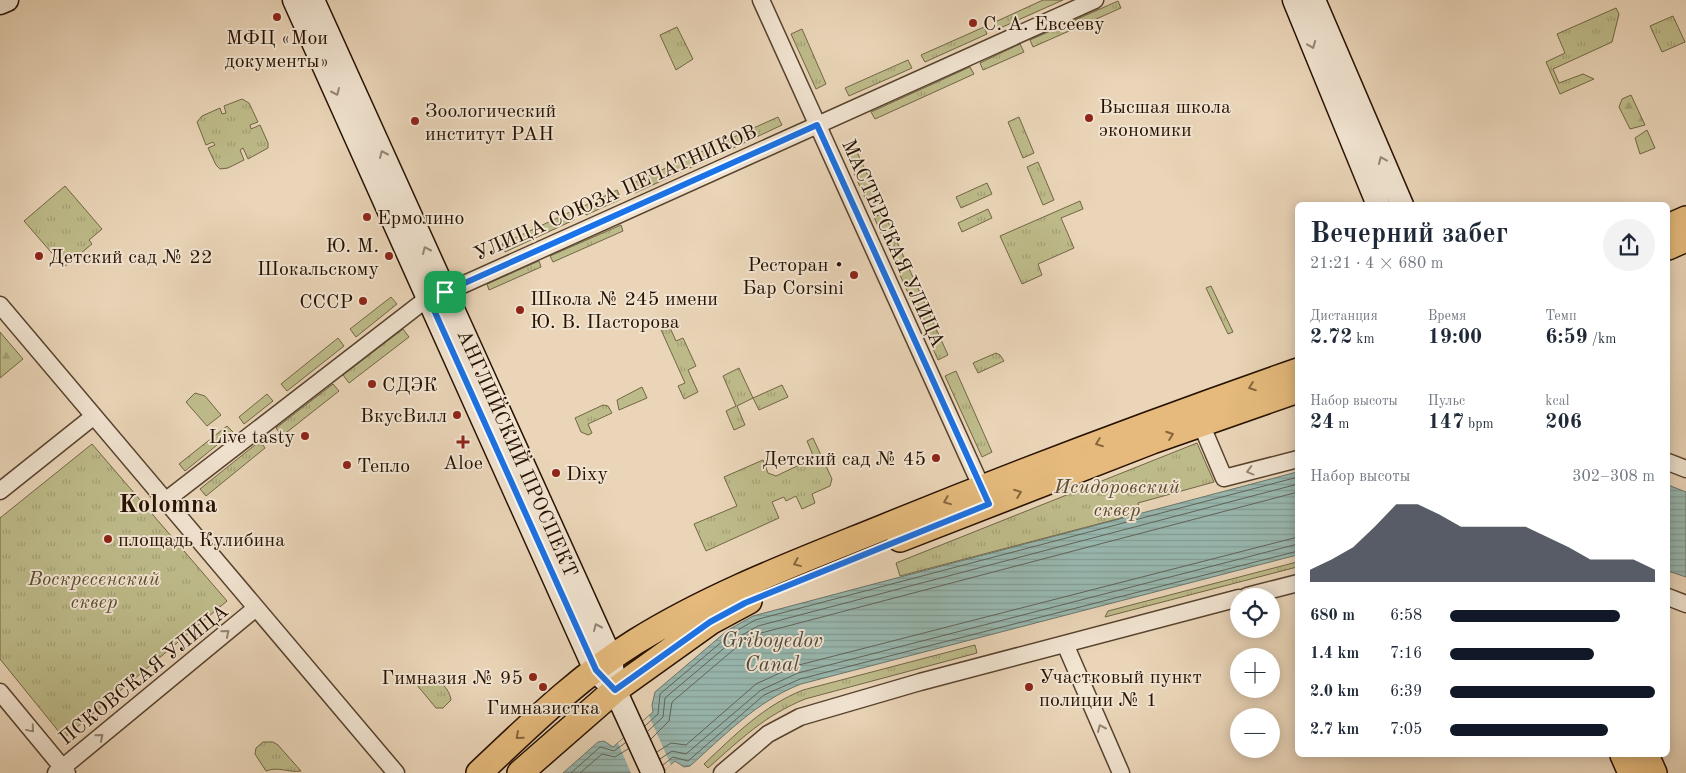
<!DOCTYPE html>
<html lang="ru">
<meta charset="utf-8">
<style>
:root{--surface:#fff;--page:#f2f2f3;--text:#1f2937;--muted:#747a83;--accent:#111827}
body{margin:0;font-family:"Old Standard TT",serif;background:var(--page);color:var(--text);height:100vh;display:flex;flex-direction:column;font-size:19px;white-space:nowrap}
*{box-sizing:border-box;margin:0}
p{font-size:16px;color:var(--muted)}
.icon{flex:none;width:28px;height:28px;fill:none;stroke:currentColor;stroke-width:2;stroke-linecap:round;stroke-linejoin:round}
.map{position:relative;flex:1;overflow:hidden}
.details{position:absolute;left:1295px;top:202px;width:375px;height:555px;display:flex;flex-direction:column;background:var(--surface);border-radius:8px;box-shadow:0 2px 12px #0003}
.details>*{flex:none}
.buttons{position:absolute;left:1230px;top:588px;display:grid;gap:10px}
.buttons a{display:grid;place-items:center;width:50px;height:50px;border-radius:50%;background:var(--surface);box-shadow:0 2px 12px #0003;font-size:25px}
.pin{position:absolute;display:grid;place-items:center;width:42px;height:42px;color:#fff;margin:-21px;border-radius:10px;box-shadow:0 2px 8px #0006}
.round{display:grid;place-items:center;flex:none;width:52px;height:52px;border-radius:26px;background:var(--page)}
.headline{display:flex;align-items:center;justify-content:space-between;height:85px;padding:0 15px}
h1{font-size:28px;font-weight:600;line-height:38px}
.stats{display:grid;grid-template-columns:repeat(3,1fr);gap:8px;height:85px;padding:5px 15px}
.stats div{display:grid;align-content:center}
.stats b{font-size:21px;font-weight:600}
.stats small{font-size:14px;font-weight:400}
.stats p{font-size:14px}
.chart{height:140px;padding:10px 15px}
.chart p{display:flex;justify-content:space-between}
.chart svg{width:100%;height:90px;margin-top:5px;fill:var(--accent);opacity:.7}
ul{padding:0 15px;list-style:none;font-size:16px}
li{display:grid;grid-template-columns:80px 60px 1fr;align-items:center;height:38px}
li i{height:12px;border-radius:6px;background:var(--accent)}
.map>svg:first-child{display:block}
</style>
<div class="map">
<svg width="1686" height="773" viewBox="0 0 1686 773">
<defs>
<pattern id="grass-tufts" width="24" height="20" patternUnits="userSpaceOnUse" patternTransform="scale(1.25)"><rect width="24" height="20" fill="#bebb8a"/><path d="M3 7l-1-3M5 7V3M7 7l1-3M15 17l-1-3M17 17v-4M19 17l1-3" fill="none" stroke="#a3a075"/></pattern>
<pattern id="forest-firs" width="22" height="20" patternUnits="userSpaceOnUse" patternTransform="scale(1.25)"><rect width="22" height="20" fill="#bebb8a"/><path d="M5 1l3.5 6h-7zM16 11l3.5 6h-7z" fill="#a3a075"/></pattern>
<pattern id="water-rules" width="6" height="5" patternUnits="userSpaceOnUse" patternTransform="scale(1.25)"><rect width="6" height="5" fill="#98b8b0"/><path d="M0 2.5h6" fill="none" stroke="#839d96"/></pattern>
</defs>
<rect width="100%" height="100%" fill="#ead5b8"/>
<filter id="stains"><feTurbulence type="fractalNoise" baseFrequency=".004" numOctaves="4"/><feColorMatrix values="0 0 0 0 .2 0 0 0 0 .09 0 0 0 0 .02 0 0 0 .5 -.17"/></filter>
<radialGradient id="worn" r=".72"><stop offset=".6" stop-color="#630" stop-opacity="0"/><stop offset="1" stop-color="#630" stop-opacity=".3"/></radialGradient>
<path fill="url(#grass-tufts)" stroke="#726645" d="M1043 0H1063L998 29 995 22Z
M1118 1 1121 8 1033 47 1030 40Z
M1616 8 1619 14 1612 42 1553 69 1559 83 1583 74 1594 79 1560 94 1546 62 1565 53 1557 34Z
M1673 16 1685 42 1662 52 1650 26Z
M677 27 693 59 676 70 660 35Z
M984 27 987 34 925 62 921 55Z
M802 29 826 84 816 89 791 34Z
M1020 44 1024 52 983 70 980 63Z
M908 60 912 68 849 96 845 88Z
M970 67 974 74 875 119 871 112Z
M242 99 249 103 258 122 250 125 251 129 260 125 268 143V148L248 159 243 148 240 150 244 160 228 168 220 169 216 165 208 148 215 145 213 142 206 145 197 122 202 116 220 108 222 114 226 113 224 106Z
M778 117 782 125 729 150 725 141Z
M1019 117 1034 153 1023 158 1008 122Z
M852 141 880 202 869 207 842 146Z
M714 146 718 155 635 193 631 184Z
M1038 162 1054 200 1043 205 1027 167Z
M987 183 992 194 961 208 956 197Z
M65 186 102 229 89 240 92 244 64 267 24 221Z
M617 190 621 199 586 215 582 207Z
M1080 201 1083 209 1061 218 1074 248 1038 264 1042 275 1022 284 1000 236Z
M988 209 992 218 962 232 958 223Z
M570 212 574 220 505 252 502 244Z
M884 213 948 355 938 360 874 217Z
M621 225 623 231 553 262 550 256Z
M539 261 541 267 489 290 487 284Z
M1211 286 1233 332 1228 334 1206 288Z
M391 297 397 304 356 337 350 329Z
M666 319 676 341 683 338 696 366 688 370 698 392 684 399 678 386 685 383 658 323Z
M403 329 409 337 349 383 343 375Z
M338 338 344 346 287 391 281 384Z
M996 353 1000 355 1004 361 978 373 973 363Z
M739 368 753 398 782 385 788 397 759 410 753 398 737 406 745 425 734 430 726 411 736 406 723 376Z
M956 371 992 452 982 457 945 376Z
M333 384 339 391 282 436 276 428Z
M642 387 647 398 619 410 617 400Z
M267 394 273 401 244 424 239 417Z
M603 405 608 406 612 413 588 424 592 433 588 435 581 432 575 418Z
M227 426 233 432 185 471 179 464Z
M813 438 832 479 830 486 812 494 815 503 802 509 796 496 786 501 784 497 772 502 779 518 706 551 694 524 737 506 724 477 763 460 768 473 776 476 812 459V453L807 441Z
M260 441 265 448 206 496 200 489Z
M1197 443 1214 482 1138 503 1140 513 900 576 896 563Z
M92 444 227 601 64 738 0 659V518Z
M1297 562V567L1105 617 1108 611Z
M975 645 977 653 805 699C764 716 741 739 708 768L704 764C735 735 763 706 803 690Z
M426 677C437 676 450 689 451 700L443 708H436L416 684Z
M263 742H273L278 745 301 771C288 773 279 766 266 771L255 754 256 748Z"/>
<path fill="url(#forest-firs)" stroke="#726645" d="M1631 95 1645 125 1630 129 1619 107 1622 99Z
M0 332 23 359 0 378Z"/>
<path fill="#bebb8a" stroke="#726645" d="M1647 130 1655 148 1640 154 1635 138Z
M195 393 205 396 221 415 207 426 186 402Z"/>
<path fill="url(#water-rules)" stroke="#6b756a" d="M1297 472V555L801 684C757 701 725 735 690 766L684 767 675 761 661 773H563L598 742 604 741 613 747 653 712 652 705 655 692 728 630 753 616Z
M1668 485 1686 492V577L1668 571Z"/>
<path fill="#ead5b8" d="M649 716 671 765 661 773H631L618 743Z"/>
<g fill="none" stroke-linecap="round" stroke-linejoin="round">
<path stroke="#606458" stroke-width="1" d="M645 726 658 714 660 694 731 634 755 620 1298 477
M648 731 663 717 665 698 735 639 758 626 1298 484
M651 739 669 721 672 702 739 645 761 633 1298 492
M657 752 671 743 686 745 756 684 795 666 1298 537
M660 759 672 751 686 754 761 690 798 673 1298 544
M663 765 673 757 688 761 764 695 800 679 1298 551
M571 773 600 747 614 751 625 743
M580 773 602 754 615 757 628 749"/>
<defs>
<path id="street" d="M761 0 986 497
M0 305 396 773
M1201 424 1224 478 1298 459
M1668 462 1686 469
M0 491 94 416
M165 501 420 304 1095 0
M1247 596 1298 583
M1668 597 1686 604
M1065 644 1121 773
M0 692 67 773
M56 773 256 608
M722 773 768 734 800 717 920 682 1239 598"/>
<path id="secondary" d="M294 0 595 670 607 682
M313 0 611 658 615 690 653 773
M1294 0 1378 205
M1314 0 1402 205
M0 3 7 0"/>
<path id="primary" d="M1668 227 1686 219
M1668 247 1686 239
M900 539 1152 441 1298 390
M1623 755 1631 773
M1646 755 1654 773
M479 773C528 727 577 678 635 642 712 594 798 562 882 528 1019 472 1158 420 1298 371
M520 773 615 690 710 622 749 601"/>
</defs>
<use href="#street" stroke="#58422e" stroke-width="19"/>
<use href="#secondary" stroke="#271100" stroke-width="25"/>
<use href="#primary" stroke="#271100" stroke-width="28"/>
<use href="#street" stroke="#f1e4d1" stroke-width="16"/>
<use href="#secondary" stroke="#f1e4d1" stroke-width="22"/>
<use href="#primary" stroke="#e5ba7c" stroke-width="25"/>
</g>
<defs><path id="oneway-chevron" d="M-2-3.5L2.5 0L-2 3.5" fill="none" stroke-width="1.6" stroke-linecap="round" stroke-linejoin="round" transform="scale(1.25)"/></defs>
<g stroke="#968573">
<use href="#oneway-chevron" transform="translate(1312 45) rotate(68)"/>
<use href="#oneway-chevron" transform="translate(336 92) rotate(66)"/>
<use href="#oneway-chevron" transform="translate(383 154) rotate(-114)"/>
<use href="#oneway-chevron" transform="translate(1382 160) rotate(-113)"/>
<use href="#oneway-chevron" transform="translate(426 250) rotate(-114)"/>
<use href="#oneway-chevron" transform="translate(1250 471) rotate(165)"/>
<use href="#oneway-chevron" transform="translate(597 627) rotate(-114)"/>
<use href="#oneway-chevron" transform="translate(226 633) rotate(-40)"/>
<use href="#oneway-chevron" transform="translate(1101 728) rotate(-114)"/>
<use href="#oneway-chevron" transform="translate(31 729) rotate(50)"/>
<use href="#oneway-chevron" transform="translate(100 737) rotate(-40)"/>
</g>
<g stroke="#86663e">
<use href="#oneway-chevron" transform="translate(1252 387) rotate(160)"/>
<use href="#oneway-chevron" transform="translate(1170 435) rotate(-20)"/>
<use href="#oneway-chevron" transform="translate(1099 443) rotate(159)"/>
<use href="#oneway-chevron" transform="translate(1018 493) rotate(-21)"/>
<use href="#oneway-chevron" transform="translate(947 501) rotate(158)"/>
<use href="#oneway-chevron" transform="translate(797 563) rotate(158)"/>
<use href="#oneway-chevron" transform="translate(519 736) rotate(139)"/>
</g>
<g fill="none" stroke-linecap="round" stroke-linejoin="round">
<defs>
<path id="route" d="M817 125 989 504 745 603 710 622 615 690 596 670 429 299Z"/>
</defs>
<use href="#route" stroke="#fff" stroke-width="10"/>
<use href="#route" stroke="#1a73e8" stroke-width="6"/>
</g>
<g fill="#8f2418" stroke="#f1e4d1" stroke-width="2">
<circle cx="277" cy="17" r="5"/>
<circle cx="973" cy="23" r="5"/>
<circle cx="1089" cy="118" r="5"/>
<circle cx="415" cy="121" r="5"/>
<circle cx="367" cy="217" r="5"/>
<circle cx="39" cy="256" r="5"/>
<circle cx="389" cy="256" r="5"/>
<circle cx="854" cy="275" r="5"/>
<circle cx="363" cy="301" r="5"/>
<circle cx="520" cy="310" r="5"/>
<circle cx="372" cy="384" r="5"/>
<circle cx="457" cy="415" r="5"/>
<circle cx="305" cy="436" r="5"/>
<path d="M460.5 434.5h5v5h5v5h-5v5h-5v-5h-5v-5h5z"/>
<circle cx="936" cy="458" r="5"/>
<circle cx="347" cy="465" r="5"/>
<circle cx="556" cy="473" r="5"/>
<circle cx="108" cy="539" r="5"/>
<circle cx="533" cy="677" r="5"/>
<circle cx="543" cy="687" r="5"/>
<circle cx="1029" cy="687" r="5"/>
</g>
<g text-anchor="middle" stroke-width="4" stroke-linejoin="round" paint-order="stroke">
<g font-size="20" fill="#271100" stroke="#f1e4d1" text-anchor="start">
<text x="983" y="30">С. А. Евсееву</text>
<text x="277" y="44" text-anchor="middle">МФЦ «Мои<tspan x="277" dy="23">документы»</tspan></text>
<text x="1099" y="113">Высшая школа<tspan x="1099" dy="23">экономики</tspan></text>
<text x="425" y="117">Зоологический<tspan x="425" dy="23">институт РАН</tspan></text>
<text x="377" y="224">Ермолино</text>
<text x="379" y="252" text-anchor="end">Ю. М.<tspan x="379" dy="23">Шокальскому</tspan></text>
<text x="49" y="263">Детский сад № 22</text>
<text x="844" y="271" text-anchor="end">Ресторан •<tspan x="844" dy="23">Бар Corsini</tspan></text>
<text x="530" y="305">Школа № 245 имени<tspan x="530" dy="23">Ю. В. Пасторова</tspan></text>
<text x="353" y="308" text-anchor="end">СССР</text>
<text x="382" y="391">СДЭК</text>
<text x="447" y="422" text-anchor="end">ВкусВилл</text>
<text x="295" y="443" text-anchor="end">Live tasty</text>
<text x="926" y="465" text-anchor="end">Детский сад № 45</text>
<text x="463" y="469" text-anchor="middle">Aloe</text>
<text x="357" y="472">Тепло</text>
<text x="566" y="480">Dixy</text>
<text x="118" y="546">площадь Кулибина</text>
<text x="1039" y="683">Участковый пункт<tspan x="1039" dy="23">полиции № 1</tspan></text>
<text x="523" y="684" text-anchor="end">Гимназия № 95</text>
<text x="543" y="714" text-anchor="middle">Гимназистка</text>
</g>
<g font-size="20" fill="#271100" stroke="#f1e4d1">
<text transform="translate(615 192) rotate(-24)" y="7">УЛИЦА СОЮЗА ПЕЧАТНИКОВ</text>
<text transform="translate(894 243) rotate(66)" y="7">МАСТЕРСКАЯ УЛИЦА</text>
<text transform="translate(518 453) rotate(66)" y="7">АНГЛИЙСКИЙ ПРОСПЕКТ</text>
<text transform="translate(143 674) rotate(-39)" y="7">ПСКОВСКАЯ УЛИЦА</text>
</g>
<g font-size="20" font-style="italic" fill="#5c4c30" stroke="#f1e4d1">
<text x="1117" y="493">Исидоровский<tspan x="1117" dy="23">сквер</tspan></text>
<text x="94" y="585">Воскресенский<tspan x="94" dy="23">сквер</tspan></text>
</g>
<g font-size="21" font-style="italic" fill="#4f4b3e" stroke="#f1e4d1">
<text x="772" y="647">Griboyedov<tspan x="772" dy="24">Canal</tspan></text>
</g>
<g font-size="25" font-weight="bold" fill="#271100" stroke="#f1e4d1">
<text x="168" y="512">Kolomna</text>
</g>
</g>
<rect width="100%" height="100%" filter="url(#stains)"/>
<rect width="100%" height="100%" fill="url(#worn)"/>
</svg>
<div class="buttons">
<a><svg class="icon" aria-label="locate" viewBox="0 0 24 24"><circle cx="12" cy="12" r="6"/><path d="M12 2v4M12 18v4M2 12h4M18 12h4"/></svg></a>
<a>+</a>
<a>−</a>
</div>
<div class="pin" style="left:445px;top:292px;background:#1e9e55"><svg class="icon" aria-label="arrive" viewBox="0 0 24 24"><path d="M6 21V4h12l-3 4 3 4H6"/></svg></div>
<section class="details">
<div class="headline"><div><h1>Вечерний забег</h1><p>21:21 · 4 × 680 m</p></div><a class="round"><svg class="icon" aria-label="share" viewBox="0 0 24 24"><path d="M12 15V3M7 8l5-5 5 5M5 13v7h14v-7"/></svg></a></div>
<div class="stats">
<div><p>Дистанция</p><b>2.72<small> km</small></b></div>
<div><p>Время</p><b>19:00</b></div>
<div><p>Темп</p><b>6:59<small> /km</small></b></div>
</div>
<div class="stats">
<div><p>Набор высоты</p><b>24<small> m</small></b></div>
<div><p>Пульс</p><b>147<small> bpm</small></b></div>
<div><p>kcal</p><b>206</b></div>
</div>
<div class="chart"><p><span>Набор высоты</span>302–308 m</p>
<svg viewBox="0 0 160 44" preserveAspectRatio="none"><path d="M0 44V38L10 33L20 27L30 17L40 6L50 6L60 11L70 17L80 17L90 17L100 17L110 22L120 27L130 33L140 33L150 33L160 38V44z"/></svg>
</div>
<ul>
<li><b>680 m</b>6:58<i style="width:83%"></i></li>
<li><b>1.4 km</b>7:16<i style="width:70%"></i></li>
<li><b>2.0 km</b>6:39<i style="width:100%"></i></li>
<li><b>2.7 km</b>7:05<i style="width:77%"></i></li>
</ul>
</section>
</div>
